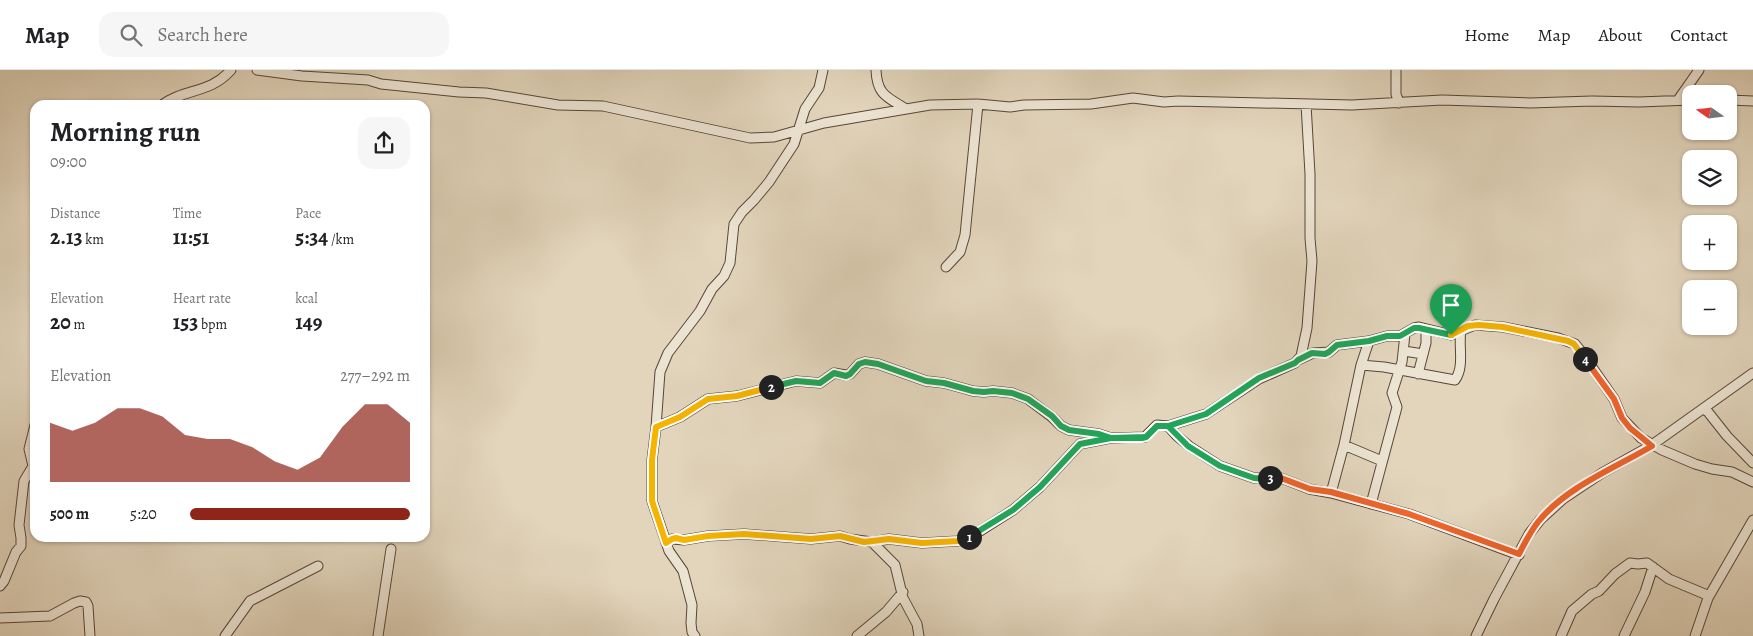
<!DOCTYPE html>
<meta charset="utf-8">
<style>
:root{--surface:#fff;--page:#f6f6f6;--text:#202124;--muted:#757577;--line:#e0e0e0;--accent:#8f2418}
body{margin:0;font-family:Alegreya,serif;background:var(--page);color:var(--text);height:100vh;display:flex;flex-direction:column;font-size:19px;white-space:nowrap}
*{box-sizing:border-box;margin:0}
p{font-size:16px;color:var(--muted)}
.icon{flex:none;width:28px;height:28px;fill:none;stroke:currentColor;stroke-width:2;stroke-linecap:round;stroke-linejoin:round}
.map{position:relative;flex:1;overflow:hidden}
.details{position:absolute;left:30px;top:30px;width:400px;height:442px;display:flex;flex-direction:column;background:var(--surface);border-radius:15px;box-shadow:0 1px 4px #0004}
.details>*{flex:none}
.needle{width:32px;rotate:284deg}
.tools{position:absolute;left:1682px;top:15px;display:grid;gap:10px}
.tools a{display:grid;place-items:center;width:55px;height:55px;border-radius:10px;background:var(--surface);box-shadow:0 1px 4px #0004;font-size:25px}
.pin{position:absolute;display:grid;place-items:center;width:42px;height:42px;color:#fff;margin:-51px -21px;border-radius:50% 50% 50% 0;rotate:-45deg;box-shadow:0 0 5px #0007}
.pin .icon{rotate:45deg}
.km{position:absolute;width:25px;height:25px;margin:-12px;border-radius:50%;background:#222;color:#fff;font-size:14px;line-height:25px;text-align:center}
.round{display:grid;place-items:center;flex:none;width:52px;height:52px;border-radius:15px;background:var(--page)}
.summary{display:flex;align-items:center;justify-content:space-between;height:85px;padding:0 20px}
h1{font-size:28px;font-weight:700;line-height:38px}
.stats{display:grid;grid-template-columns:repeat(3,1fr);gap:8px;height:85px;padding:5px 20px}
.stats div{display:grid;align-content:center}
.stats b{font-size:21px;font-weight:700}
.stats small{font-size:14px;font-weight:400}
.stats p{font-size:14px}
.chart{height:140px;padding:10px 20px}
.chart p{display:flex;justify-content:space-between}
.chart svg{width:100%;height:90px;margin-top:5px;fill:var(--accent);opacity:.7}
ul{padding:0 20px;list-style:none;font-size:16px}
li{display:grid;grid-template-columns:80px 60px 1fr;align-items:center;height:38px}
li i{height:12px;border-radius:6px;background:var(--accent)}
header{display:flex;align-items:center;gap:30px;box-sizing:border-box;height:70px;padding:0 25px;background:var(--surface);border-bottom:1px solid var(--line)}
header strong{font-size:24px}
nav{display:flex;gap:28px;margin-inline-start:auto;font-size:18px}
.search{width:350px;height:45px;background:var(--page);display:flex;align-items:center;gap:12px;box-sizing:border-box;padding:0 18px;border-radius:15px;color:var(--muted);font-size:19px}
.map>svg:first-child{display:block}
</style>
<header>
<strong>Map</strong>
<div class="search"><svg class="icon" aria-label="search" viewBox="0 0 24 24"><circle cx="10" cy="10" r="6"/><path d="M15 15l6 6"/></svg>Search here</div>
<nav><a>Home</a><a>Map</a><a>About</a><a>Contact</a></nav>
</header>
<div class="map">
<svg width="1753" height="566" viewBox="0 0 1753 566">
<rect width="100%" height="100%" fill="#e2d5bc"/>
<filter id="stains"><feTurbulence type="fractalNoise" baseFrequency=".004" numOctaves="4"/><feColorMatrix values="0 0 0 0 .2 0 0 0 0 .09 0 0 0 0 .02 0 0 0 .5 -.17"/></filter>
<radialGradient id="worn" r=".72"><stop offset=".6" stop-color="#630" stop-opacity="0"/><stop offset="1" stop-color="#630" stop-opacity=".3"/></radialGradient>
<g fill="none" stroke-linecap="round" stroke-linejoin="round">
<defs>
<path id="street" d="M257 0 302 6 368 10 381 14 459 22 486 23 558 35 603 36 750 68 774 67 824 53 930 35 978 34 1010 37 1024 35 1091 34 1133 28 1164 32 1178 31 1352 35 1442 30 1530 33 1592 31 1639 32 1691 30
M876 0C877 25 887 27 906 39
M1396 0V24L1399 33
M1678 30 1699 0
M1729 30 1753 31
M162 35C185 18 210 24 231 0
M946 197 960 182 965 165 978 34
M1404 281 1423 284
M1298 290 1313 283 1329 282 1337 275 1369 271 1387 266H1400L1414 258 1419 257 1451 265 1475 255 1503 257 1558 268 1575 274 1580 280 1614 329 1622 348 1641 368 1662 380 1695 394 1712 399 1732 402 1753 412
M1361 295 1384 297 1455 310C1465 296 1458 276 1461 260
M1418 304 1426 273V259
M1703 339 1708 342 1727 366 1753 393
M1168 356 1177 366 1189 376 1220 396 1254 408H1281L1309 419 1331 423 1409 444 1519 485
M656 357 680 347 708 329 737 326 796 311 820 313 834 303 846 305 850 304 859 294 865 292 878 294 926 311 944 313 973 321 984 322 993 321 1012 323 1028 329 1052 347 1061 356 1069 360 1099 364 1108 367
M1344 375 1382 391
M1331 423 1344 375 1361 295 1369 271
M1371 434 1397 337 1392 323 1402 292 1405 264
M872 472 895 495 903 528 917 554 919 566
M666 473 672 469 684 470 708 466 744 464 811 469 840 466 850 469 872 472 889 469 922 473 958 471 980 461 1013 440 1040 417 1080 374 1111 368 1145 367 1157 355 1168 356 1206 344 1259 309 1295 293 1301 286 1307 258 1312 191 1310 168V104L1306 34
M0 516 4 511 16 482 21 476V468L19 455 24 411 33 396 29 379 35 355
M0 548 50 546 74 533 80 531 86 532 88 536 90 566
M225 566 250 531 318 496
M378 566 391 479
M695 566 692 562 691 553 692 535 683 501 669 481 652 431V390L656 357 660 302 668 283 700 241 712 219 724 206 730 193 734 154 742 142 754 130 769 112 794 74 805 39 819 18 823 0
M857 566 886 542 903 522
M1476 566 1494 529 1529 464 1540 450 1563 429 1602 403 1652 375 1753 303
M1561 566 1572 541 1592 524 1599 521 1615 504 1630 493 1638 494 1647 493 1669 509 1707 525 1708 528
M1624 566 1645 522 1653 497
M1695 566 1708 528 1753 450"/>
</defs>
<use href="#street" stroke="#594637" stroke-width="11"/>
<use href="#street" stroke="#ece4d3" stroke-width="9"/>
</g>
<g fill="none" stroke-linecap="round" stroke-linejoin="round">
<defs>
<path id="split-1" d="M969 467 1013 440 1040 417 1080 374 1111 368 1146 367 1157 356H1168L1206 344 1259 308 1295 293 1298 290 1312 283 1325 284 1329 282 1337 275 1369 271 1387 266H1400L1414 258H1419L1451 265"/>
<path id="split-2" d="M771 317 737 326 708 329 680 347 656 357 652 390V431L666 473 672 469 676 468 684 470 708 466 744 464 811 469 840 466 864 472 889 469 922 473 958 471 969 467"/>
<path id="split-3" d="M771 317 796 311 820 313 834 303 846 306 850 304 859 294 865 292 878 294 926 311 944 313 973 321 984 322 993 321 1012 323 1028 329 1052 346 1061 356 1069 360 1099 364 1111 368H1142L1146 367 1157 356H1168L1188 376 1220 396 1254 408 1266 409 1270 408"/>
<path id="split-4" d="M1270 408H1281L1310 419 1331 422 1409 444 1519 484C1525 473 1530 462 1538 452 1566 417 1615 398 1652 376L1630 358 1622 348 1614 329 1585 289"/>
<path id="split-5" d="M1451 265 1468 256 1479 255 1503 257 1568 271 1574 274 1585 289"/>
</defs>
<use href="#split-1" stroke="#fff" stroke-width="10"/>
<use href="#split-2" stroke="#fff" stroke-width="10"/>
<use href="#split-3" stroke="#fff" stroke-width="10"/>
<use href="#split-4" stroke="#fff" stroke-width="10"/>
<use href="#split-5" stroke="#fff" stroke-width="10"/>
<use href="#split-1" stroke="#22a559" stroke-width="6"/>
<use href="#split-2" stroke="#f5b400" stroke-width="6"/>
<use href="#split-3" stroke="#22a559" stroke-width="6"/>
<use href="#split-4" stroke="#f0652b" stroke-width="6"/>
<use href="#split-5" stroke="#f5b400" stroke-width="6"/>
</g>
<rect width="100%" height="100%" filter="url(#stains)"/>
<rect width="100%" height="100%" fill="url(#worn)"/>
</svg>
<div class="tools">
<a><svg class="needle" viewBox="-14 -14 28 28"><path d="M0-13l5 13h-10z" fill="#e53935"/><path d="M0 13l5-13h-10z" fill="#757577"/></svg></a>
<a><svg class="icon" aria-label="layers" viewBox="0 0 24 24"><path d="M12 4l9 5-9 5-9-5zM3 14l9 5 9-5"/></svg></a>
<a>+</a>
<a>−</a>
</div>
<div class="pin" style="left:1451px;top:265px;background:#1e9e55"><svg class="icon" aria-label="arrive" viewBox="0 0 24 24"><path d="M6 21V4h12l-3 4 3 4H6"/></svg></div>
<b class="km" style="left:969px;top:467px">1</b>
<b class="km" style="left:771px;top:317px">2</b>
<b class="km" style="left:1270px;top:408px">3</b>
<b class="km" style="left:1585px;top:289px">4</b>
<section class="details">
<div class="summary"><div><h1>Morning run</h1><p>09:00</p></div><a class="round"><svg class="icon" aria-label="share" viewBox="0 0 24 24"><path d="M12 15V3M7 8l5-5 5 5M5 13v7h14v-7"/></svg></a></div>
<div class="stats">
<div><p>Distance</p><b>2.13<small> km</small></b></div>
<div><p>Time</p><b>11:51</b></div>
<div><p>Pace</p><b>5:34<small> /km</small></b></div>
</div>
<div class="stats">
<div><p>Elevation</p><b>20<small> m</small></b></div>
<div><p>Heart rate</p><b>153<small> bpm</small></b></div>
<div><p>kcal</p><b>149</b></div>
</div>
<div class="chart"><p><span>Elevation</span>277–292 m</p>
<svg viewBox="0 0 160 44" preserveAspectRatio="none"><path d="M0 44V15L10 19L20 15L30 8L40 8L50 12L60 21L70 23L80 23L90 27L100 34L110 38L120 32L130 17L140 6L150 6L160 15V44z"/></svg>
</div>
<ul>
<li><b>500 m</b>5:20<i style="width:100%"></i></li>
</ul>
</section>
</div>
